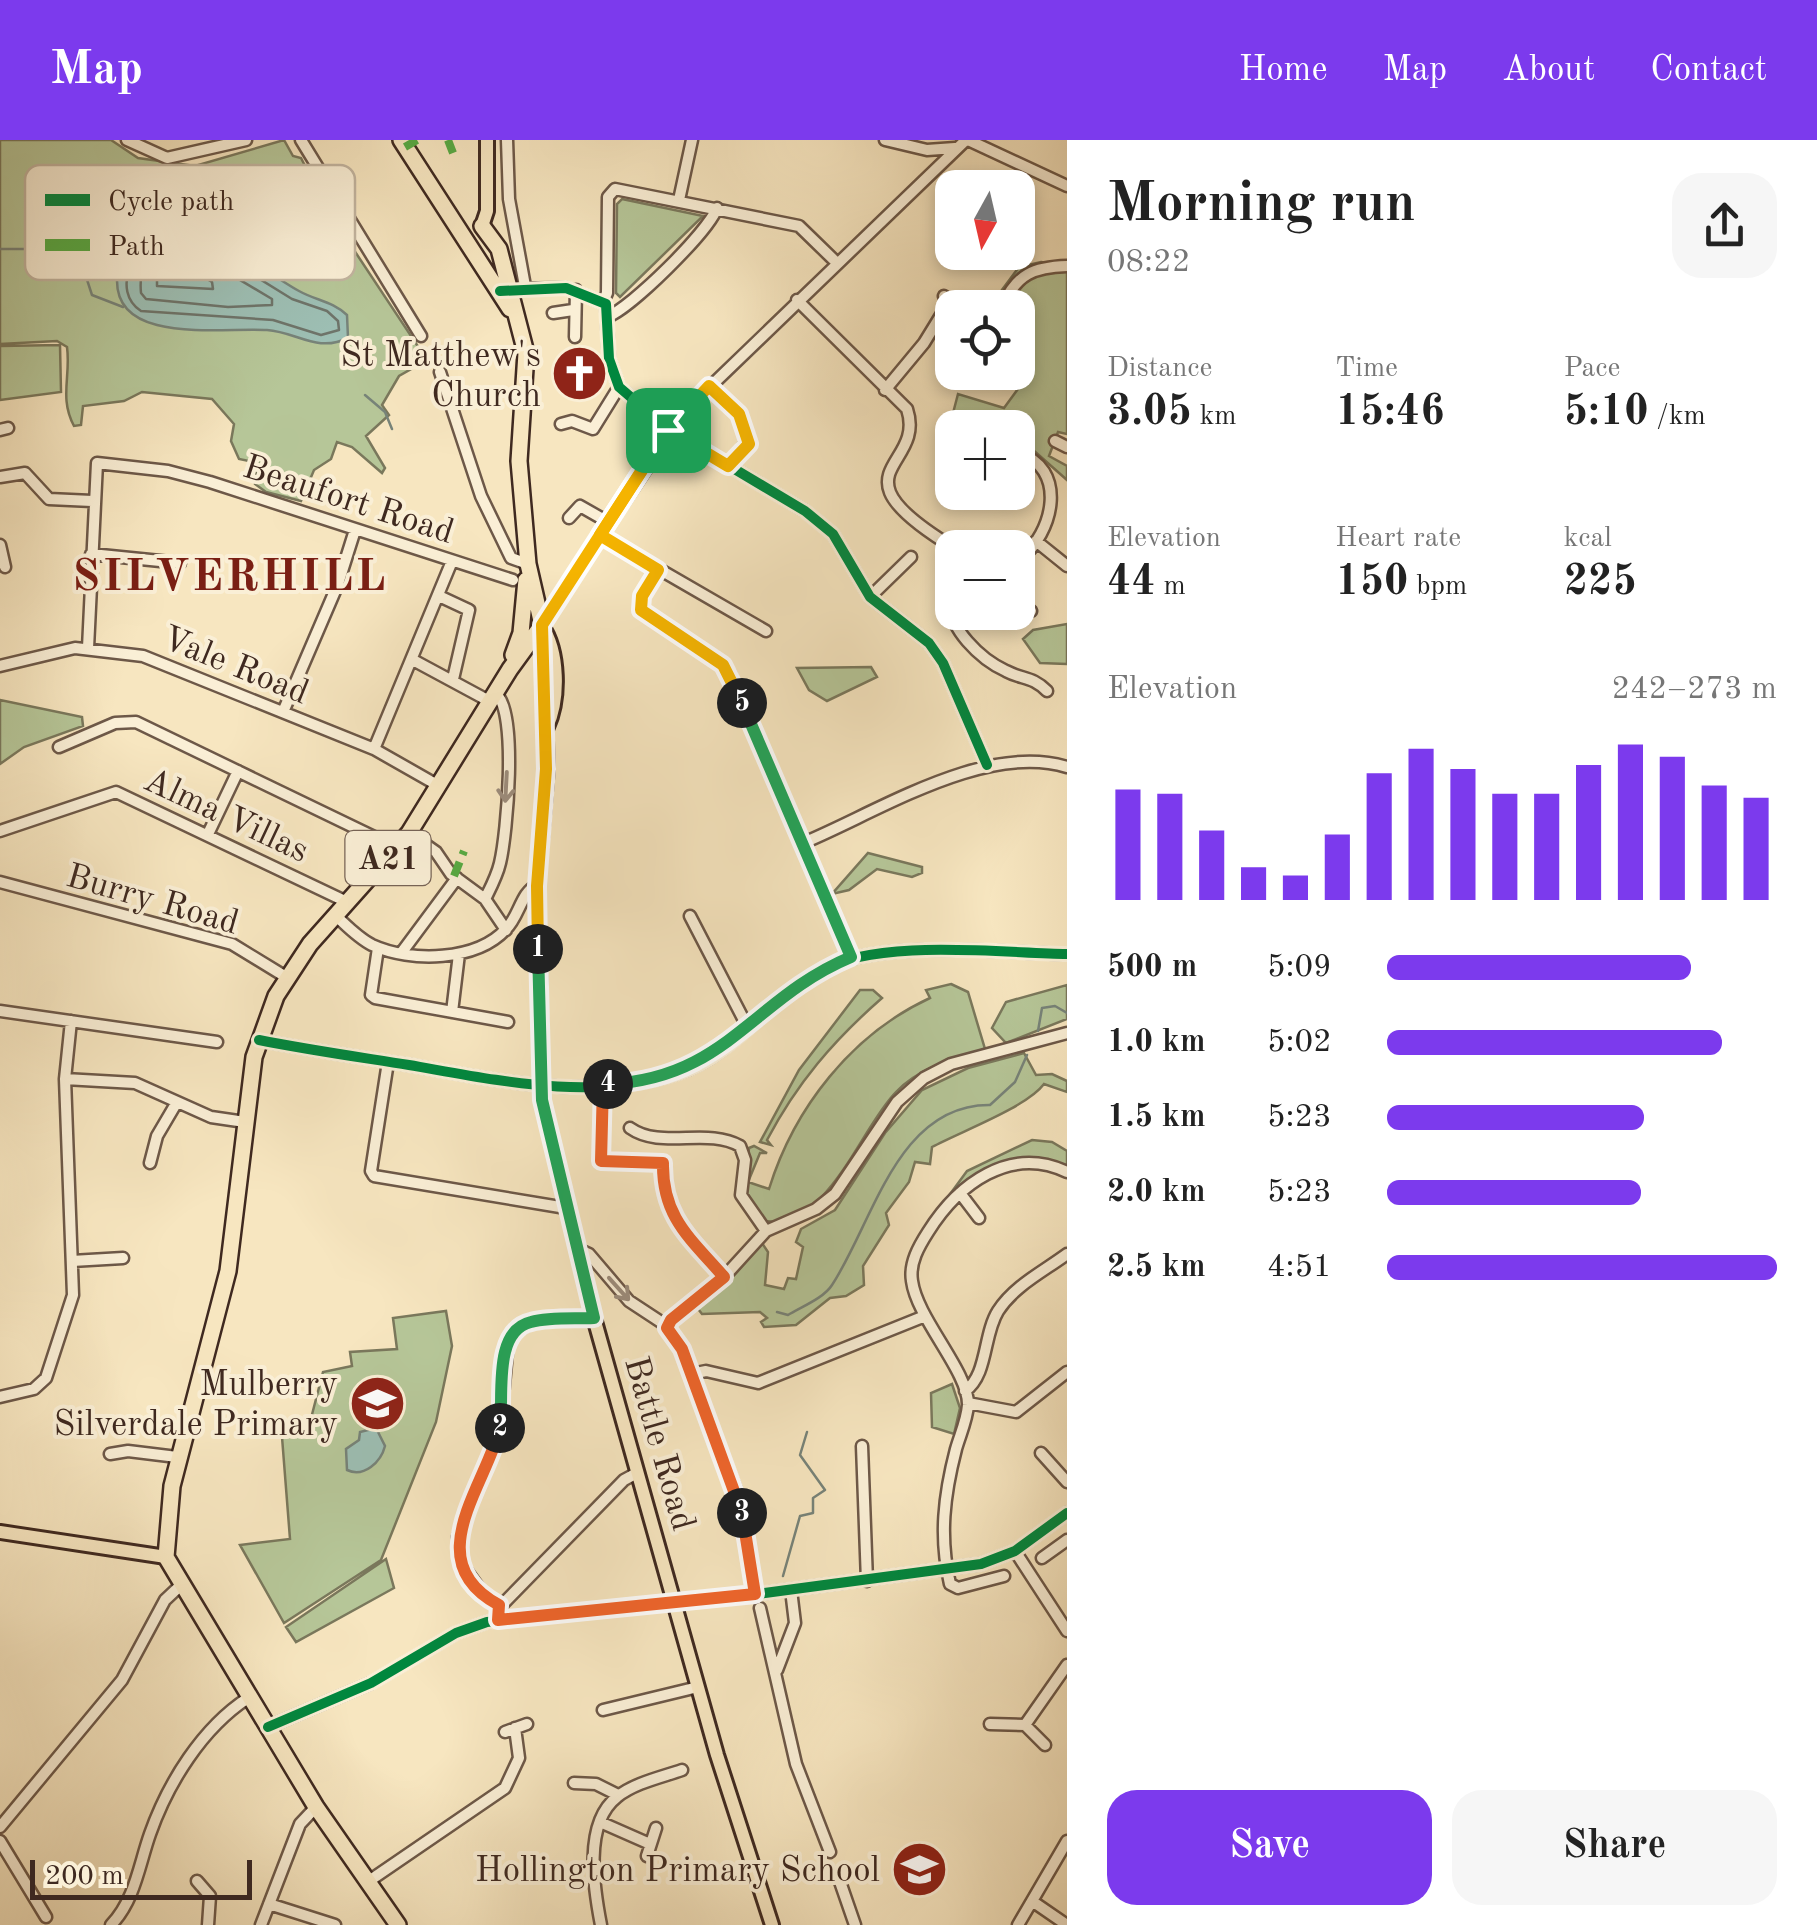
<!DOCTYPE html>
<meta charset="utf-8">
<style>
:root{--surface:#fff;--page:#f6f6f6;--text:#222;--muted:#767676;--accent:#7c3aed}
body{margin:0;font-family:"Old Standard TT",serif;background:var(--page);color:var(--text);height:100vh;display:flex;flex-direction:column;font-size:38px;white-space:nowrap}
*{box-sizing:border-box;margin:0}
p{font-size:32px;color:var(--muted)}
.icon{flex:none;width:55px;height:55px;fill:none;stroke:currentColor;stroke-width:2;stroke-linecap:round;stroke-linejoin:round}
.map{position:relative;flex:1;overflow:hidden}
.sheet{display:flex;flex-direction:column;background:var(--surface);width:750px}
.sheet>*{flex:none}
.needle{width:65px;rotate:188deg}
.fabs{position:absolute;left:935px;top:30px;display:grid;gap:20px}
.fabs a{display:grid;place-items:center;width:100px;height:100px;border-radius:20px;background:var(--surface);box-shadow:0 5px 15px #0003;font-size:50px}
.scale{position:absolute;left:30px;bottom:25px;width:222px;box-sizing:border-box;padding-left:10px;border:5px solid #3f2920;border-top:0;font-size:28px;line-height:35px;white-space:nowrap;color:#3f2920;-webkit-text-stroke:8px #faefd6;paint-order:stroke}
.pin{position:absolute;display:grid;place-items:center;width:85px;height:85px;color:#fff;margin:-42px;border-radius:20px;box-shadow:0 5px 15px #0006}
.km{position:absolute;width:50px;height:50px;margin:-25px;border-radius:50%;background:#222;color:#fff;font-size:28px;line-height:50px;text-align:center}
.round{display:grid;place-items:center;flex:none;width:105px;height:105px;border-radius:30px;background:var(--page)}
.headline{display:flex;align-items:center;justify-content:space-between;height:170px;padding:0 40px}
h1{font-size:55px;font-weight:700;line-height:75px}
.metrics{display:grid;grid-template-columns:repeat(3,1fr);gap:15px;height:170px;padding:10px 40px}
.metrics div{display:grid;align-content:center}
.metrics b{font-size:42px;font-weight:700}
.metrics small{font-size:28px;font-weight:400}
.metrics p{font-size:28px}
.chart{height:280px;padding:20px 40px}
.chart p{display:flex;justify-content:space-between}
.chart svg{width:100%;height:180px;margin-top:10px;stroke:var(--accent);stroke-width:6}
.action{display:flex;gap:20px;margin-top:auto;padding:20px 40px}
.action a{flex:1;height:115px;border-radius:30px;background:var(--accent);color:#fff;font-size:40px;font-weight:700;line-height:115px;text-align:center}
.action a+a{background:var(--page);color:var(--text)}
ul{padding:0 40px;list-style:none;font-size:32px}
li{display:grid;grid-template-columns:160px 120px 1fr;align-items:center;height:75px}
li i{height:25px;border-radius:12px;background:var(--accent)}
header{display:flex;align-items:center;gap:60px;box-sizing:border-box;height:140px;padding:0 50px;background:var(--accent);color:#fff}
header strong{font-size:48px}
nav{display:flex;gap:55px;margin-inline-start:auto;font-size:35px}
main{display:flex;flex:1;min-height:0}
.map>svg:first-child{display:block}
</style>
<header>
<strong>Map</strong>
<nav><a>Home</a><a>Map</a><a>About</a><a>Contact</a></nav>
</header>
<main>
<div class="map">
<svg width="1067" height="1785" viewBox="0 0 1067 1785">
<rect width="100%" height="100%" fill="#f7e6c0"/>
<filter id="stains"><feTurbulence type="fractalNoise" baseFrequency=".002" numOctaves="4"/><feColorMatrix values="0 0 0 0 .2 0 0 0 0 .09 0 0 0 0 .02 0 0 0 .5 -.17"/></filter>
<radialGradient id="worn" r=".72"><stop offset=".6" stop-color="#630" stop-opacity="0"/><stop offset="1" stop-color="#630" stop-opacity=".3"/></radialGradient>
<path fill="#b6c698" stroke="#7a785c" stroke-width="2.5" d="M0 0H111L138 18 195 26 284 0 293 16 301 18 328 71 427 220 399 236 382 265 389 275 366 296 385 328 382 333 352 307 337 302 331 319 314 330 301 361 266 352 255 344 258 323 239 319 231 301 234 284 212 259 142 252 124 261 83 266 81 285 74 286C59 258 71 236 67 207L57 201 0 204Z
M622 59 703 76 620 157 616 153 617 64Z
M1041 122 1067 126V294L1058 292 1049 316 1067 326V340L1032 309H1018V288L963 287 952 277 958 254 1004 268 1026 238 1030 170 996 158 1019 127Z
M60 205 61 252 0 260V206Z
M1067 484V524L1040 523 1023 499 1033 490Z
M871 527 877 537 827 561 809 550 797 528Z
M0 560 82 577 83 586 24 607 0 624Z
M868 713 922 727V733L912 737 877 729 849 750 832 754Z
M951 844 968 852 985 909C953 919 920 927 896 952 860 988 829 1089 765 1081L744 1051 749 1008 754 1006 767 1013H760L748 1042 769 1049C794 968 852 894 930 858L926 850Z
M1067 845V879L1006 903 992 888 1006 862Z
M860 850H873L882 858C833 901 797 943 767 1000L771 1005 760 1002 799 930Z
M1024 913 1036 935 1052 934 1067 941V952L1044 944C1027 967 962 991 932 1007L930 1024 915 1022 909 1042 886 1073 889 1085 863 1126 864 1145 846 1156 830 1158 796 1185 764 1187 761 1182 767 1178 760 1172 702 1174 695 1165 735 1134 762 1103 768 1112 765 1145 784 1149 788 1138 796 1139 803 1107 796 1102 801 1089 835 1070 885 993 922 950 968 928Z
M1032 1000 1052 1002 1067 1011V1026C1018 1004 980 1027 945 1061L967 1031Z
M446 1171 452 1206 436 1282 381 1420 284 1483 240 1405 290 1399 282 1297 308 1290 323 1232 352 1226 350 1212 397 1209 393 1178Z
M952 1244 960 1268 954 1294 932 1287 931 1253Z
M386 1419 394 1448 296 1502 286 1487Z"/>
<path fill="#9dbfb4" stroke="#778379" stroke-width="2.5" d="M156 77C209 81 254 126 299 151 317 161 332 161 347 175L348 198C317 213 297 192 267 190 222 187 117 205 117 141 117 114 136 92 156 77Z
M376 1288 385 1306C381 1322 364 1338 347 1330L346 1309 359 1300 360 1292Z"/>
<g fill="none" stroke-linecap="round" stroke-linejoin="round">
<path stroke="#6e746a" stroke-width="2.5" d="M159 88 180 90 292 159 327 171 338 181 339 190 321 195 273 180 141 171C110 151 135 103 159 88Z
M163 101 176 102 272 159V165L228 167 146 159 141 153C139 133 145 112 163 101Z
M169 116 212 142 213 149 157 146V134Z"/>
<path stroke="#778379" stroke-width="2.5" d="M0 109H77L92 155 123 167
M365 255 385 272 392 289
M1038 891 1042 868 1055 866 1067 873
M777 1172 788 1175C801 1167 824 1158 832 1145 873 1083 897 964 990 965L1015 942 1027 915
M783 1436 800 1376 813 1373V1358L825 1350 800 1315 807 1292"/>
<defs>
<path id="minor" d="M127 0 167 18 246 0
M301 0 421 196
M507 0 509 59 525 146
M885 0 927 10 955 8
M968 0 1067 46
M679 60 692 0
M506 149 566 148 606 164 609 219 619 247 669 290 805 371 833 394 870 457 929 503 943 523 987 625
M797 160 907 269C927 329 826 330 954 408
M603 162 607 153 608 57 615 49 799 86 836 122
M1003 165C1017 134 1034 127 1067 126
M553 173 573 170
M607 177C631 168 708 92 717 68
M575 197 576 150
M440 232 481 356 511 418 528 424
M709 246 739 274 749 299 728 326
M885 250 924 203 948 164 944 156
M561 284 572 281 593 289 619 247
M0 290 8 288
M1055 301 1067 307
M1018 313C1067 327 1056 392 1018 421
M951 316H952
M0 337 25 333 49 359 92 361
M569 378 580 366 608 382
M600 395 766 491
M1036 401 1067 426
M0 405 5 427
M91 414 180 423
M658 429 641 456V471L716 518 730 534 851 817
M439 456 469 470 453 539
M870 457 911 417
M952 459C945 487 982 520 1006 531 1023 540 1032 536 1047 551
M1018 463 1031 471
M542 485 685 271 966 0
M88 508 97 323 168 331 210 342 513 440
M413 520 491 562
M0 526 75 508 143 516 374 609 439 646
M283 572 338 444 355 390
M59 607 115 583 136 582 397 708
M374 609 452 421
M0 691 116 652 347 762
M409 693 436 712 451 734 485 759 506 790
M208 694 238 631
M803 703C878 672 985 602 1067 627
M0 742 232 804 286 837
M485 759C491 747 497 736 500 723 507 694 518 571 496 554
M335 775C347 786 358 798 372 805 411 823 477 821 506 789 519 777 521 752 537 745
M690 776 747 886
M378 808 371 855 375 858 508 882
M402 812 457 738
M0 871 217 902
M452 872 459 814
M259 900C309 910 359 917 409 925 496 940 592 962 679 933 733 915 771 859 820 831 877 798 1000 813 1067 814
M388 922 371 1031 374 1036 566 1068
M65 939 135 943 211 977 245 982
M603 945 601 1021 663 1023C662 1077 691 1098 724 1137
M630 988C661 1010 707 987 740 1006L745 1020 741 1055 766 1091
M150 1023 157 996 177 962
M960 1053 979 1078
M576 1108 589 1114 629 1161 667 1186 681 1209 736 1350 755 1454
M72 1121 123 1118
M667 1186 724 1137 766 1091 816 1069 835 1054 897 962 924 938 951 924 1067 893
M691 1234 706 1231 758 1243 925 1176
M965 1251C988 1235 983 1195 998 1171 1014 1146 1044 1131 1067 1114
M0 1257 34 1249 46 1238 73 1155 65 939 71 881
M968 1263 1016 1272 1067 1232
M862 1306 867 1441
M1041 1313 1067 1342
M110 1314 128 1311 177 1317
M1015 1411 1067 1491
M1042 1418 1067 1400
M1004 1436 958 1448 950 1444C939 1397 944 1355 956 1309 960 1295 967 1280 968 1265 969 1232 917 1179 912 1141 909 1123 919 1106 928 1092 958 1044 1010 1005 1067 1032
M499 1465 484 1455 463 1426 458 1397 500 1288 508 1202C526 1173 563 1180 594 1178
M760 1468 796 1624 830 1712
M498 1469 624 1340 637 1333
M777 1530 795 1483 791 1450
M603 1570 698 1547
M990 1584 1025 1585
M268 1587 371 1543 456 1493 487 1482 720 1459 981 1424 1015 1411 1067 1373
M505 1592 527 1584
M1045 1605 1025 1585 1067 1525
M574 1643 596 1644 618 1655
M600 1682 650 1704
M0 1687 122 1540 165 1460 181 1445
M0 1701 46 1777
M647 1716 656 1688
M837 1733 855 1785
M197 1741 210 1756 208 1785
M369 1741 505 1648 519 1618 515 1588
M1032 1761 1067 1785
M269 1764 335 1785
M111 1785C135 1760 139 1725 150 1694 168 1643 202 1588 248 1558
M261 1785 300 1684 316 1667
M601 1785C594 1749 583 1683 617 1657 634 1643 662 1637 682 1630
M1018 1785 1067 1701"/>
<path id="major" d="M482 86 487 71V0
M542 486 547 629 537 745 542 960 594 1178 717 1615 772 1785
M542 486C559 511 560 559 547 587
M0 1392 166 1417"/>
<path id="highway" d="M401 0 510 169
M513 515 521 493 526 440
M398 1785 316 1667 166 1417 172 1346 228 1131 254 917 276 856 310 804 409 693 510 529 542 485 528 424 519 321 526 213 499 109 482 86"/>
</defs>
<use href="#minor" stroke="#6d5848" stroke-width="15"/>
<use href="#major" stroke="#3f2920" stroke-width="18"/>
<use href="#highway" stroke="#3f2920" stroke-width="20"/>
<use href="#minor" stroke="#faefd6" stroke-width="10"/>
<use href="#major" stroke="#f7e6c0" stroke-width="12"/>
<use href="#highway" stroke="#f7e6c0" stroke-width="15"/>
<path stroke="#56ab43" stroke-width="8" stroke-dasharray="15 8" stroke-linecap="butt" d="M448 0 453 13
M405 7 417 0
M709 246 739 274 749 299 728 326
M454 736 464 711"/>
<defs>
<path id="cycleway" d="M500 151 566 148 606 164 609 219 619 247 669 290 805 371 833 394 870 457 929 503 943 523 987 625
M259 900C309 910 359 917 409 925 496 940 592 962 679 933 733 915 771 859 820 831 877 798 1000 813 1067 814
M268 1587 371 1543 456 1493 487 1482 720 1459 981 1424 1015 1411 1067 1373"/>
</defs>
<use href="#cycleway" stroke="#faefd6" stroke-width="16"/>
<use href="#cycleway" stroke="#00873e" stroke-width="10"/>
</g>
<defs><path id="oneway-shaft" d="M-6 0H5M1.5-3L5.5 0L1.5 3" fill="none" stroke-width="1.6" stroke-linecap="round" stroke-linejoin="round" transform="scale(2.5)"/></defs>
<g stroke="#9c8c7b">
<use href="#oneway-shaft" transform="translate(506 647) rotate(93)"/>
<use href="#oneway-shaft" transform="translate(619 1149) rotate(48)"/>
</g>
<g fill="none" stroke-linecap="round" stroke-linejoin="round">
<defs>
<path id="split-1" d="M538 809 537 746 546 629 542 485 668 290"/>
<path id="split-2" d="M500 1288C504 1258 492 1191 531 1182 550 1177 574 1179 594 1178L542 960 538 809"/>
<path id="split-3" d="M500 1288C485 1347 418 1422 499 1465L498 1480 755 1454 742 1373"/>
<path id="split-4" d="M608 944H603L601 1021 663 1023C662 1077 690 1098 724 1137L671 1180 667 1188 682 1209 742 1373"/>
<path id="split-5" d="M608 944C726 939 753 858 851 817L742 563"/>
<path id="split-6" d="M668 290 709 246 739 274 749 304 728 326 668 290 600 395 658 430 642 456 641 470 723 525 742 563"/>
</defs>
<use href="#split-1" stroke="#fff" stroke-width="20"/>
<use href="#split-2" stroke="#fff" stroke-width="20"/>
<use href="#split-3" stroke="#fff" stroke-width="20"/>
<use href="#split-4" stroke="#fff" stroke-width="20"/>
<use href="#split-5" stroke="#fff" stroke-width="20"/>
<use href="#split-6" stroke="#fff" stroke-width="20"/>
<use href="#split-1" stroke="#f5b400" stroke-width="12"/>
<use href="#split-2" stroke="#22a559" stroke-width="12"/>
<use href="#split-3" stroke="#f0652b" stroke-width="12"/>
<use href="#split-4" stroke="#f0652b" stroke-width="12"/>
<use href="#split-5" stroke="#22a559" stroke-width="12"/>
<use href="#split-6" stroke="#f5b400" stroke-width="12"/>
</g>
<defs>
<symbol id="church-disc" viewBox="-11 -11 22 22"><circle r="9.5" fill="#8f2418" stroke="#faefd6"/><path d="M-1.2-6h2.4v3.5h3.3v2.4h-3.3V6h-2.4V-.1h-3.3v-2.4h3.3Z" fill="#fff"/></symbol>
<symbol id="school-disc" viewBox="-11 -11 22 22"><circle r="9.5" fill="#8f2418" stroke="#faefd6"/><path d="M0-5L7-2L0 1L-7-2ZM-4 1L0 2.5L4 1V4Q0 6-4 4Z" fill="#fff"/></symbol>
</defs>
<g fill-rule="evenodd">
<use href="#church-disc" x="548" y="202" width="63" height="63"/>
<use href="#school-disc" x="346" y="1232" width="63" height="63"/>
<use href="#school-disc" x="888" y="1698" width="63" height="63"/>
</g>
<g text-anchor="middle" stroke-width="8" stroke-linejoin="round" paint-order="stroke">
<rect fill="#faefd6" stroke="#776457" stroke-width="2.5" x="345.5" y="691" width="85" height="54" rx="8"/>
<g font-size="32" font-weight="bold" fill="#3f2920">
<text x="388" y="729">A21</text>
</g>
<g font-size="35" fill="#3f2920" stroke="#faefd6" text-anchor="end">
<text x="541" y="226">St Matthew's<tspan x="541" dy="40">Church</tspan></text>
<text x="338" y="1255">Mulberry<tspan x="338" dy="40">Silverdale Primary</tspan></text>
<text x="880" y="1741">Hollington Primary School</text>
</g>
<g font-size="35" fill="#3f2920" stroke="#faefd6">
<text transform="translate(349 358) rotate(18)" y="12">Beaufort Road</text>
<text transform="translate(236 524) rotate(22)" y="12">Vale Road</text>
<text transform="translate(227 674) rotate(25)" y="12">Alma Villas</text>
<text transform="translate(153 758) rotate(16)" y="12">Burry Road</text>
<text transform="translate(661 1303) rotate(74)" y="12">Battle Road</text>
</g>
<g font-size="45" font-weight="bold" letter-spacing="2.5" fill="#7a1f14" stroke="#faefd6">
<text x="230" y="450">SILVERHILL</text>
</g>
</g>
<rect x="25" y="25" width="330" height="115" rx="15" fill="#faefd6" stroke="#c2b49f" stroke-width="2.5"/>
<rect x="45" y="54" width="45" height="12" fill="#00873e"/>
<rect x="45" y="99" width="45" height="12" fill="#56ab43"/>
<g font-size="28" fill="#3f2920">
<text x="108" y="70">Cycle path</text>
<text x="108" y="115">Path</text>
</g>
<rect width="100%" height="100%" filter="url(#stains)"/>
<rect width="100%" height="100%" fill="url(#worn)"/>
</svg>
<div class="fabs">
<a><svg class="needle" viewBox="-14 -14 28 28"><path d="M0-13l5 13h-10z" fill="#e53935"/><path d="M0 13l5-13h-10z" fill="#767676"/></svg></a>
<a><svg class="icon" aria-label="locate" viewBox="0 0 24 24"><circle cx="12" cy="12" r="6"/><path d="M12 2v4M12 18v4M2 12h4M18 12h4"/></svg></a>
<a>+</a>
<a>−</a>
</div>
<div class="scale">200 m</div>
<div class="pin" style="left:668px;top:290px;background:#1e9e55"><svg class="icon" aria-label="arrive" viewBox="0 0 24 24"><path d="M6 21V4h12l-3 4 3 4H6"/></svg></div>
<b class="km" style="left:538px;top:809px">1</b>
<b class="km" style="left:500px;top:1288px">2</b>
<b class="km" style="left:742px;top:1373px">3</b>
<b class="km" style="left:608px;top:944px">4</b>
<b class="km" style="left:742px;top:563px">5</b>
</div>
<section class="sheet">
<div class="headline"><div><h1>Morning run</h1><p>08:22</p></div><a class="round"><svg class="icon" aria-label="share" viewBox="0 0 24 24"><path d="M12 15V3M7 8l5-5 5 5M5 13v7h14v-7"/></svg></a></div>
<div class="metrics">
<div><p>Distance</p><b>3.05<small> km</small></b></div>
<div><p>Time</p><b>15:46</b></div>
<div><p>Pace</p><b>5:10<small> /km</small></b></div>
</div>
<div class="metrics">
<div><p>Elevation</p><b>44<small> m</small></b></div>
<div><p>Heart rate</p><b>150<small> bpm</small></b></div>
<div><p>kcal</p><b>225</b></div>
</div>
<div class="chart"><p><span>Elevation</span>242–273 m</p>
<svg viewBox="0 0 160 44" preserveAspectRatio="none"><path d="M5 44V17M15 44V18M25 44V27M35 44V36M45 44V38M55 44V28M65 44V13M75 44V7M85 44V12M95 44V18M105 44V18M115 44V11M125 44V6M135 44V9M145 44V16M155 44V19"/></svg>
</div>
<ul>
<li><b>500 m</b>5:09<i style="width:78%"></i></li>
<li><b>1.0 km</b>5:02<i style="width:86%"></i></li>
<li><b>1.5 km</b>5:23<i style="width:66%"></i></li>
<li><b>2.0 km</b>5:23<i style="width:65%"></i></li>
<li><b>2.5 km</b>4:51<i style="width:100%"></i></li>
</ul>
<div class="action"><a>Save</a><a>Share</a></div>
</section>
</main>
